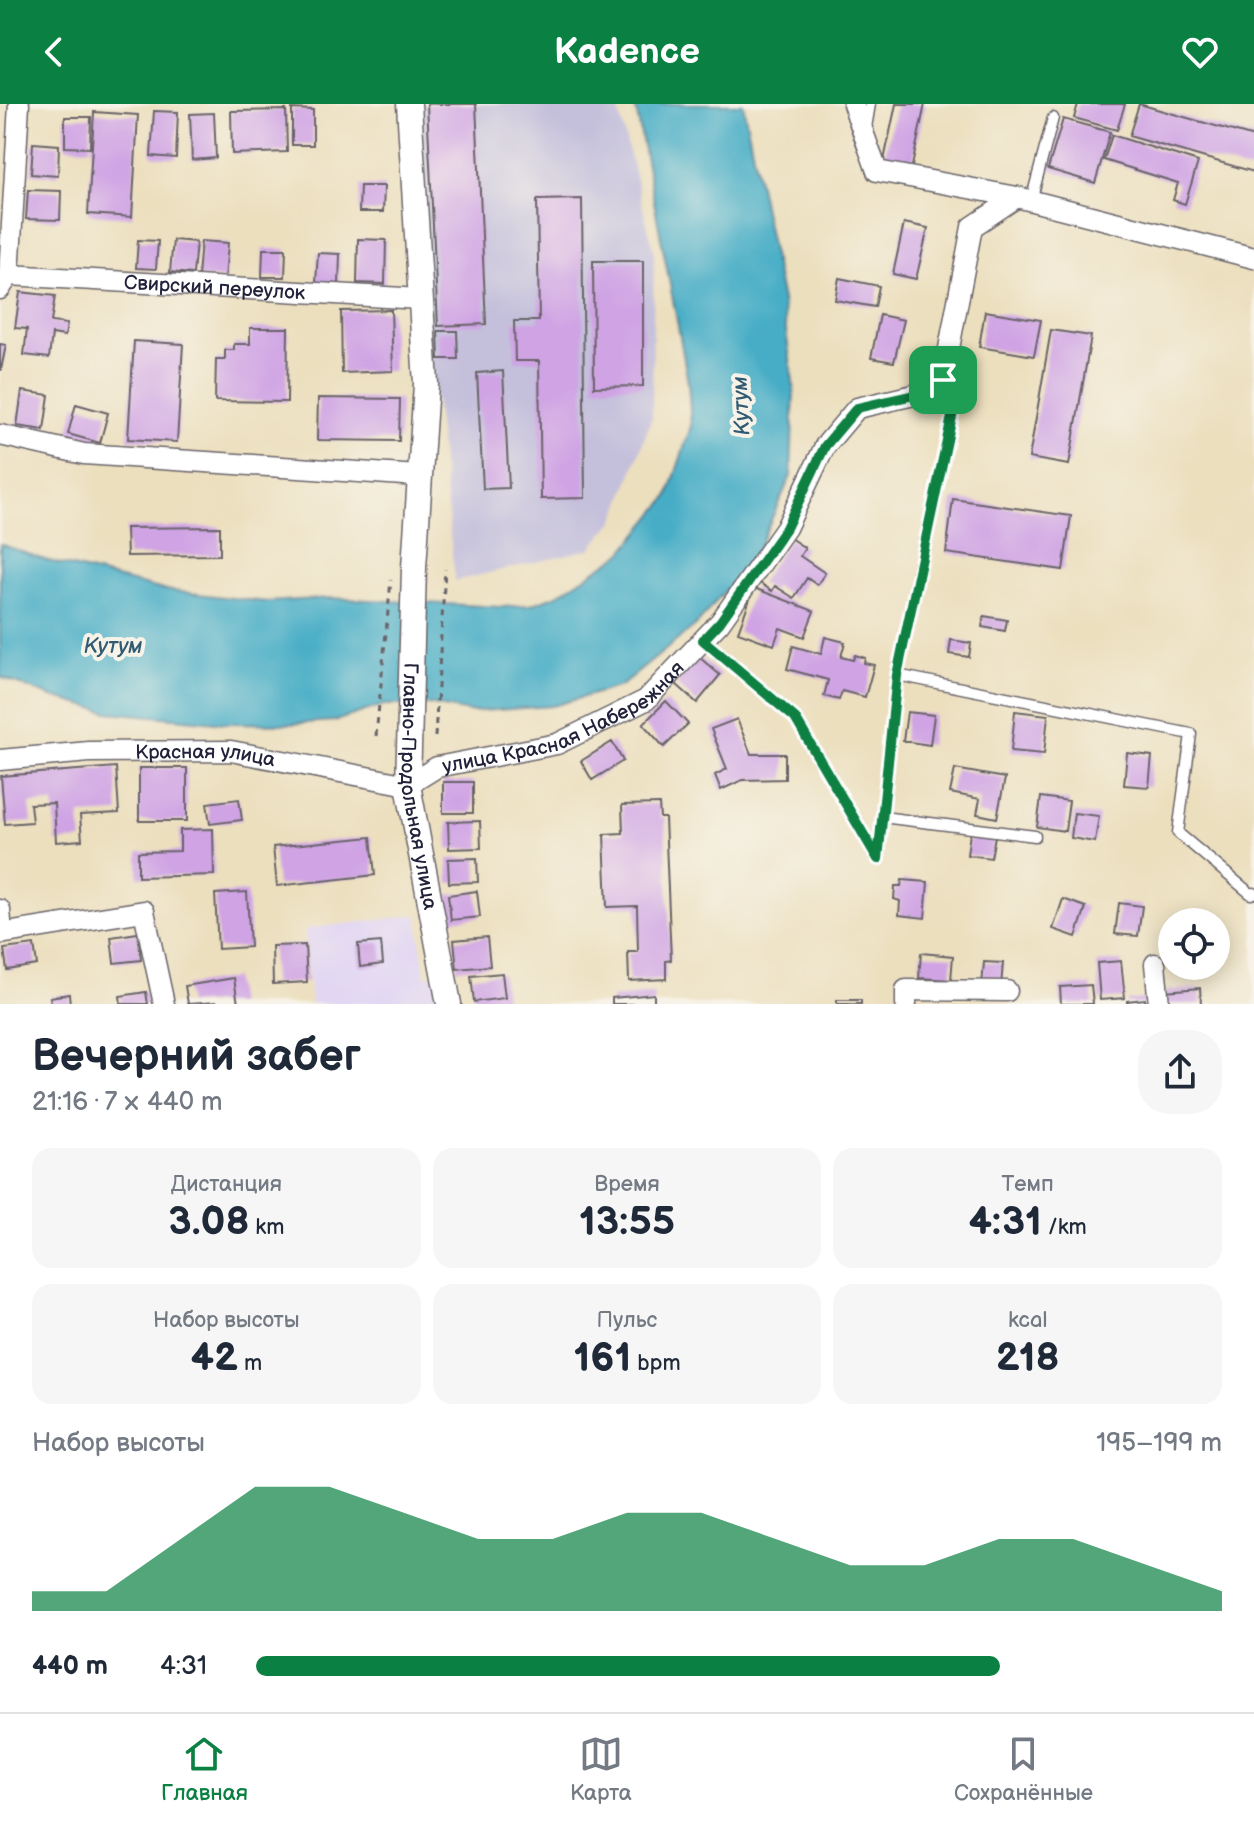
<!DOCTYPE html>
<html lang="ru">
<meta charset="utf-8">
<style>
:root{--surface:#fff;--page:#f6f6f7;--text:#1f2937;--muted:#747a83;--line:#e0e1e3;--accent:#0b8043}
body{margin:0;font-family:"Balsamiq Sans",sans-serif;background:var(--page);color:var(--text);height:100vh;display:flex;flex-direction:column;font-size:30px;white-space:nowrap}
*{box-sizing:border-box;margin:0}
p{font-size:26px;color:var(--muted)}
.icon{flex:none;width:44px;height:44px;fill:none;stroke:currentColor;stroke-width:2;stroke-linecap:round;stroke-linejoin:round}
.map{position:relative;height:900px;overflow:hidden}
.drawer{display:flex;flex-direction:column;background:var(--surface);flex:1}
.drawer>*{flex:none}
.fabs{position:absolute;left:1158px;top:804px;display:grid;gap:16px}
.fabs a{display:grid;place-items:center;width:72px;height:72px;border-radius:50%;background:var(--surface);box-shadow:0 4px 20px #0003;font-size:40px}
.pin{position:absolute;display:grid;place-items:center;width:68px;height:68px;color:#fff;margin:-34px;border-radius:16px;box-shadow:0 4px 12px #0006}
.round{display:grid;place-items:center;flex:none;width:84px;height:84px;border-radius:32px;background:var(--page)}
.summary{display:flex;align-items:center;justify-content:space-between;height:136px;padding:0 32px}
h1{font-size:44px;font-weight:600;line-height:60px}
.stats{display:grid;grid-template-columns:repeat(3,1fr);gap:12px;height:136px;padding:8px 32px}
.stats div{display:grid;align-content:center;border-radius:20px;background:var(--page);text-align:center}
.stats b{font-size:40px;font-weight:600}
.stats small{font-size:22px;font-weight:400}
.stats p{font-size:22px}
.chart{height:224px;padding:16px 32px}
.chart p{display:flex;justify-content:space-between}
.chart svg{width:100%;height:144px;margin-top:8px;fill:var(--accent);opacity:.7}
ul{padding:0 32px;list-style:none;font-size:26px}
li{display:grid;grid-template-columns:128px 96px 1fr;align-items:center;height:60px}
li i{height:20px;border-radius:10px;background:var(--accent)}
header{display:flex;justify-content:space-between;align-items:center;height:104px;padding:0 32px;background:var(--accent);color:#fff;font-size:36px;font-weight:600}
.menu{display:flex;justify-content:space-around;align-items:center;height:112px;border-top:2px solid var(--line);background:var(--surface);font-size:22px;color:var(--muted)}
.menu a{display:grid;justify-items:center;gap:4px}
.menu .on{color:var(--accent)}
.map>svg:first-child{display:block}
</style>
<header><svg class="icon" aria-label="back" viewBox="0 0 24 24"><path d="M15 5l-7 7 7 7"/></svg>Kadence<svg class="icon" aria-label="heart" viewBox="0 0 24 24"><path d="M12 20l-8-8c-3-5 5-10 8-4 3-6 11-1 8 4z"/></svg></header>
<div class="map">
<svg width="1254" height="900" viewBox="0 0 1254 900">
<rect width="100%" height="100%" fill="#f7f3e8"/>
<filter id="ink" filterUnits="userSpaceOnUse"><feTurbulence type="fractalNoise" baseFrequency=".0125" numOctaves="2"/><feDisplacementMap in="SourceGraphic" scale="16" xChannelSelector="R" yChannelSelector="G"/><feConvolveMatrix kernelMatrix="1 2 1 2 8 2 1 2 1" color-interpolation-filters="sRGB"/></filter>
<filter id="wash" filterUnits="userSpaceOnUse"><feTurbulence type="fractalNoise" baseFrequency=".006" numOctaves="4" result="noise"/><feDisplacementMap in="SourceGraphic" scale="32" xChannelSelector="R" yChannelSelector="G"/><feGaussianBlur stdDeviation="1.8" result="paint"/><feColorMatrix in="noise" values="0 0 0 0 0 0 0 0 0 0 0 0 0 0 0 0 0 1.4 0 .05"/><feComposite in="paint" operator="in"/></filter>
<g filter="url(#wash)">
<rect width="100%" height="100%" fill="#ecdfbe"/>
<path fill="#e0d4f4" d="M417 811 425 872 438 871 442 900H311L305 825Z"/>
<path fill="#c4c0db" d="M422 0H617L654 147 652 313 615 416 590 445 455 477 429 237Z"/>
<path fill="#47adc6" stroke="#346880" stroke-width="2" d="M635 0H743L782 197 794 285 791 372 755 451 697 520 621 582 553 602 469 608 433 601H384L335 617 288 620 227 619 108 608 52 593 0 573V440L45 456 164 486 267 498 331 494 502 503 530 501 557 491 622 449 668 393 691 322 688 278 678 222Z"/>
<g id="blocks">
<path fill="#cfa3e4" d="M427 0H476L486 220 438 222Z
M896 0H925L911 67 883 61Z
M1078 0H1125L1117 26 1074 14Z
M1139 0 1254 33V68L1129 32Z
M292 5 313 6V41H292Z
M286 6 287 48 232 50 231 7Z
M154 7 178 8 176 54 151 52Z
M94 8 138 11 132 113 88 110Z
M214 9 216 54 192 56 190 10Z
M65 13H91L90 44 65 43Z
M1063 15 1110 28 1095 79 1048 65Z
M1112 31 1198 58 1185 100 1173 96 1178 79 1104 56Z
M33 39 59 41 58 72 31 70Z
M360 82H384L383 108H359Z
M28 86 61 87 60 116 26 115Z
M582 95 585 394 541 395 539 257H515L514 217H539L537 96Z
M904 119 928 124 916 175 893 170Z
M358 135 386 136 385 180 357 179Z
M138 136 158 137 156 165 136 164Z
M173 136 196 138 193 170 170 168Z
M201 137 228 139 225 175 198 173Z
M263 145H286L285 173H262Z
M318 149 340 150 339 180 316 179Z
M593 157H643V282L594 283Z
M839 174 879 182 875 203 835 196Z
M20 188 55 192 51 218 67 220 65 232 52 230 49 254 24 251 27 225 15 224Z
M391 206 393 267 342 269 341 207Z
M985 207 1041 216 1034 252 979 243Z
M880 211 904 216 894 258 871 254Z
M250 224H288L287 298 215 297 216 255H225V246H234V240H250Z
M1051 226 1091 232 1069 361 1029 354Z
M438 227H457L458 255H439Z
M134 237 183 240 177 338 128 335Z
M0 240 6 241 1 266H0Z
M503 267 509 384 483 385 477 269Z
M22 287 49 291 44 326 17 322Z
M318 294 400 295 399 337 317 336Z
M76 300 108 309 100 339 68 330Z
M953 395 1071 412 1063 466 946 449Z
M220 423V451L127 452 126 424Z
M790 434 805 444 800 452 825 469 817 481 807 474 794 494 775 482 772 487 760 479Z
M754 484 814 507 804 533 780 524 774 541 738 528Z
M984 512 1007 516 1005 527 982 523Z
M825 533 845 538 841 553 853 556 855 551 865 554 864 559 874 561 865 593 842 587 839 596 824 592 828 576 787 565 793 542 821 550Z
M951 536 971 539 969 553 949 550Z
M699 553 720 571 697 599 676 580Z
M666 597 688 620 664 643 643 620Z
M1015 607 1048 611 1044 650 1011 647Z
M907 608 934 611 930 641 903 637Z
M737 615 751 650H785V675L742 676 721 686 715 671 727 665 711 625Z
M612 638 623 657 592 676 581 657Z
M1127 649 1152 652 1149 683 1124 681Z
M116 663 119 709 80 711 82 736 56 738 54 699 30 700 32 718 5 720 1 672Z
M139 664H187V717H139Z
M955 665 1005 674 997 714 977 710 980 695 950 689Z
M443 678H473V709H443Z
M1041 693 1069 697 1065 727 1037 723Z
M239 695 242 716 210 720 207 699Z
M659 700 660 714H665L671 856 666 857V875L629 877 628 848H638L637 802 607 803 604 730 623 729 622 701Z
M1074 709 1099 712 1095 738 1071 734Z
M480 717 481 744 449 745 448 718Z
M213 725 214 771 138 773V748L180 747V726Z
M970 729 995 732 991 754 967 751Z
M371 733 375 771 277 782 273 743Z
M477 754 478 778 449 779 448 755Z
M902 776 928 778 925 814 899 811 900 797 894 795 895 782H901Z
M477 787 480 813 451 816 448 791Z
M247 788 250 843 218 845 215 790Z
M1063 795 1086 803 1076 833 1053 825Z
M1119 799 1142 802 1138 832 1115 830Z
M138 829 141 856 114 859 111 833Z
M487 833 490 862 457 865 454 836Z
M381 838 383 860 360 863 358 840Z
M34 841 37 861 7 866 4 845Z
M305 841 307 878 273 880 272 842Z
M921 849 953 852 951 876 919 874Z
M1121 857 1125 894 1100 896 1097 859Z
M984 858 1003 859 1001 883 982 881Z
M502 869 505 894 474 898 471 872Z
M234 874 238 900H216V898L188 900 185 882Z
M1091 881 1093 900H1061L1060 883Z
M1200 884 1201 900H1166L1165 887Z
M146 888 148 900H121L120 892Z
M69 890 70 900H51L50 893Z
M654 890V900H612V894Z
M1145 895 1146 900H1127V897Z
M837 896H861V900H837Z"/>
</g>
</g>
<g filter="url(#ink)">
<use href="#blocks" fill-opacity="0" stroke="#696469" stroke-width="2"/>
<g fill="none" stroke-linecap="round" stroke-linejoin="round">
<defs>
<path id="service" d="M866 24 870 0
M1031 97 1053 14
M703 536 795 614 878 755 897 571 953 308 943 276
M897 571 1191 630 1178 729 1251 790 1254 789
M882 713 1035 732"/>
<g id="minor">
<path d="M853 0 877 67 1017 93 1254 154"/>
<path id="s1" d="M9 171 420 195"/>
<path d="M0 185 9 171 19 0"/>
<path d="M0 331 84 350 419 372"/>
<path id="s2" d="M0 656 89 648 231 647 408 681 437 663 557 640 646 596 720 518 786 424 825 342 857 304 914 291 943 276 972 123 1017 93"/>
<path d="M0 806 2 829"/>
<path d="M0 830 144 807 164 900"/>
<path d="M1155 860 1159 900"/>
<path d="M906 900V886L1007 887"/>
</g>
<g id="tertiary">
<path id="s3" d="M409 0 426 280 414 464 408 681 449 900"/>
</g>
</defs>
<use href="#service" stroke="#696469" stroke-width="13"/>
<use href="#minor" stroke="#696469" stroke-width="23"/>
<use href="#tertiary" stroke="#696469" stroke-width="27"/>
<path stroke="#696469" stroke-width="3" stroke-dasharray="6 6" stroke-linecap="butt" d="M376 632 391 476
M435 633 445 465"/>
<use href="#service" stroke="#fff" stroke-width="10"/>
<use href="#minor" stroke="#fff" stroke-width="20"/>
<use href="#tertiary" stroke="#fff" stroke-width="24"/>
</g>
</g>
<g fill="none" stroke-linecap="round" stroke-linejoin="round" filter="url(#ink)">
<defs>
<path id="route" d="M943 276 953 308 897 571 878 755 795 614 703 536 720 518 786 424 825 342 857 304 914 291Z"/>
</defs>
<use href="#route" stroke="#fff" stroke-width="16"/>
<use href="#route" stroke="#0b8043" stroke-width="10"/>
</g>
<g text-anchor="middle" stroke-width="8" stroke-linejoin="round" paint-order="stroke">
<g font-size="20" fill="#22223b" stroke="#f7f3e8">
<text dy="7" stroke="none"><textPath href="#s1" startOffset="206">Свирский переулок</textPath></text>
<text dy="7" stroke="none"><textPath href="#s2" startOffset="584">улица Красная Набережная</textPath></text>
<text dy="7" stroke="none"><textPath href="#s2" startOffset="206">Красная улица</textPath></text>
<text dy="7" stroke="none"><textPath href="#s3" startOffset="684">Главно-Продольная улица</textPath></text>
</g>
<g font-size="22" font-style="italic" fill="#315a73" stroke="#f7f3e8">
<text transform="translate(740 302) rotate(-93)" y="8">Кутум</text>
<text x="113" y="549">Кутум</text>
</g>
</g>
</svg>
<div class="fabs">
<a><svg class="icon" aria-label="locate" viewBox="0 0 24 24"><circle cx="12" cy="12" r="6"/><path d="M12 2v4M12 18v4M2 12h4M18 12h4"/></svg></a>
</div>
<div class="pin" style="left:943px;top:276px;background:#1e9e55"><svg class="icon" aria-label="arrive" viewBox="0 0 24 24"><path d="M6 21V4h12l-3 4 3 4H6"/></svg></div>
</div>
<section class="drawer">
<div class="summary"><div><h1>Вечерний забег</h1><p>21:16 · 7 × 440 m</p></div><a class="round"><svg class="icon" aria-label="share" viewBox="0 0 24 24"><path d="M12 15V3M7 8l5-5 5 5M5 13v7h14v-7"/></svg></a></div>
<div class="stats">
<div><p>Дистанция</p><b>3.08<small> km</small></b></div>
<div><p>Время</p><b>13:55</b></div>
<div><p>Темп</p><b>4:31<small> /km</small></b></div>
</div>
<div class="stats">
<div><p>Набор высоты</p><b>42<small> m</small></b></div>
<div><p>Пульс</p><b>161<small> bpm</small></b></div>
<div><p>kcal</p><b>218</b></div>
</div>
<div class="chart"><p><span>Набор высоты</span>195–199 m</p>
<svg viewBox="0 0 160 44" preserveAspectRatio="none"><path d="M0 44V38L10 38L20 22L30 6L40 6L50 14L60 22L70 22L80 14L90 14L100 22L110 30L120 30L130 22L140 22L150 30L160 38V44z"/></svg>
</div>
<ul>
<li><b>440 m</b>4:31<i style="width:77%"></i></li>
</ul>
</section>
<nav class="menu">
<a class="on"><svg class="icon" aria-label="home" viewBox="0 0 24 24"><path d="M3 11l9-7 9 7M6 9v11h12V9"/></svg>Главная</a>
<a><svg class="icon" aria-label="map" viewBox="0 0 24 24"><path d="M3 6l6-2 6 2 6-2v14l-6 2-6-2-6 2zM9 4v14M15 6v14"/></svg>Карта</a>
<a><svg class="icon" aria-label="saved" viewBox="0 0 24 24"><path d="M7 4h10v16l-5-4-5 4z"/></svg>Сохранённые</a>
</nav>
